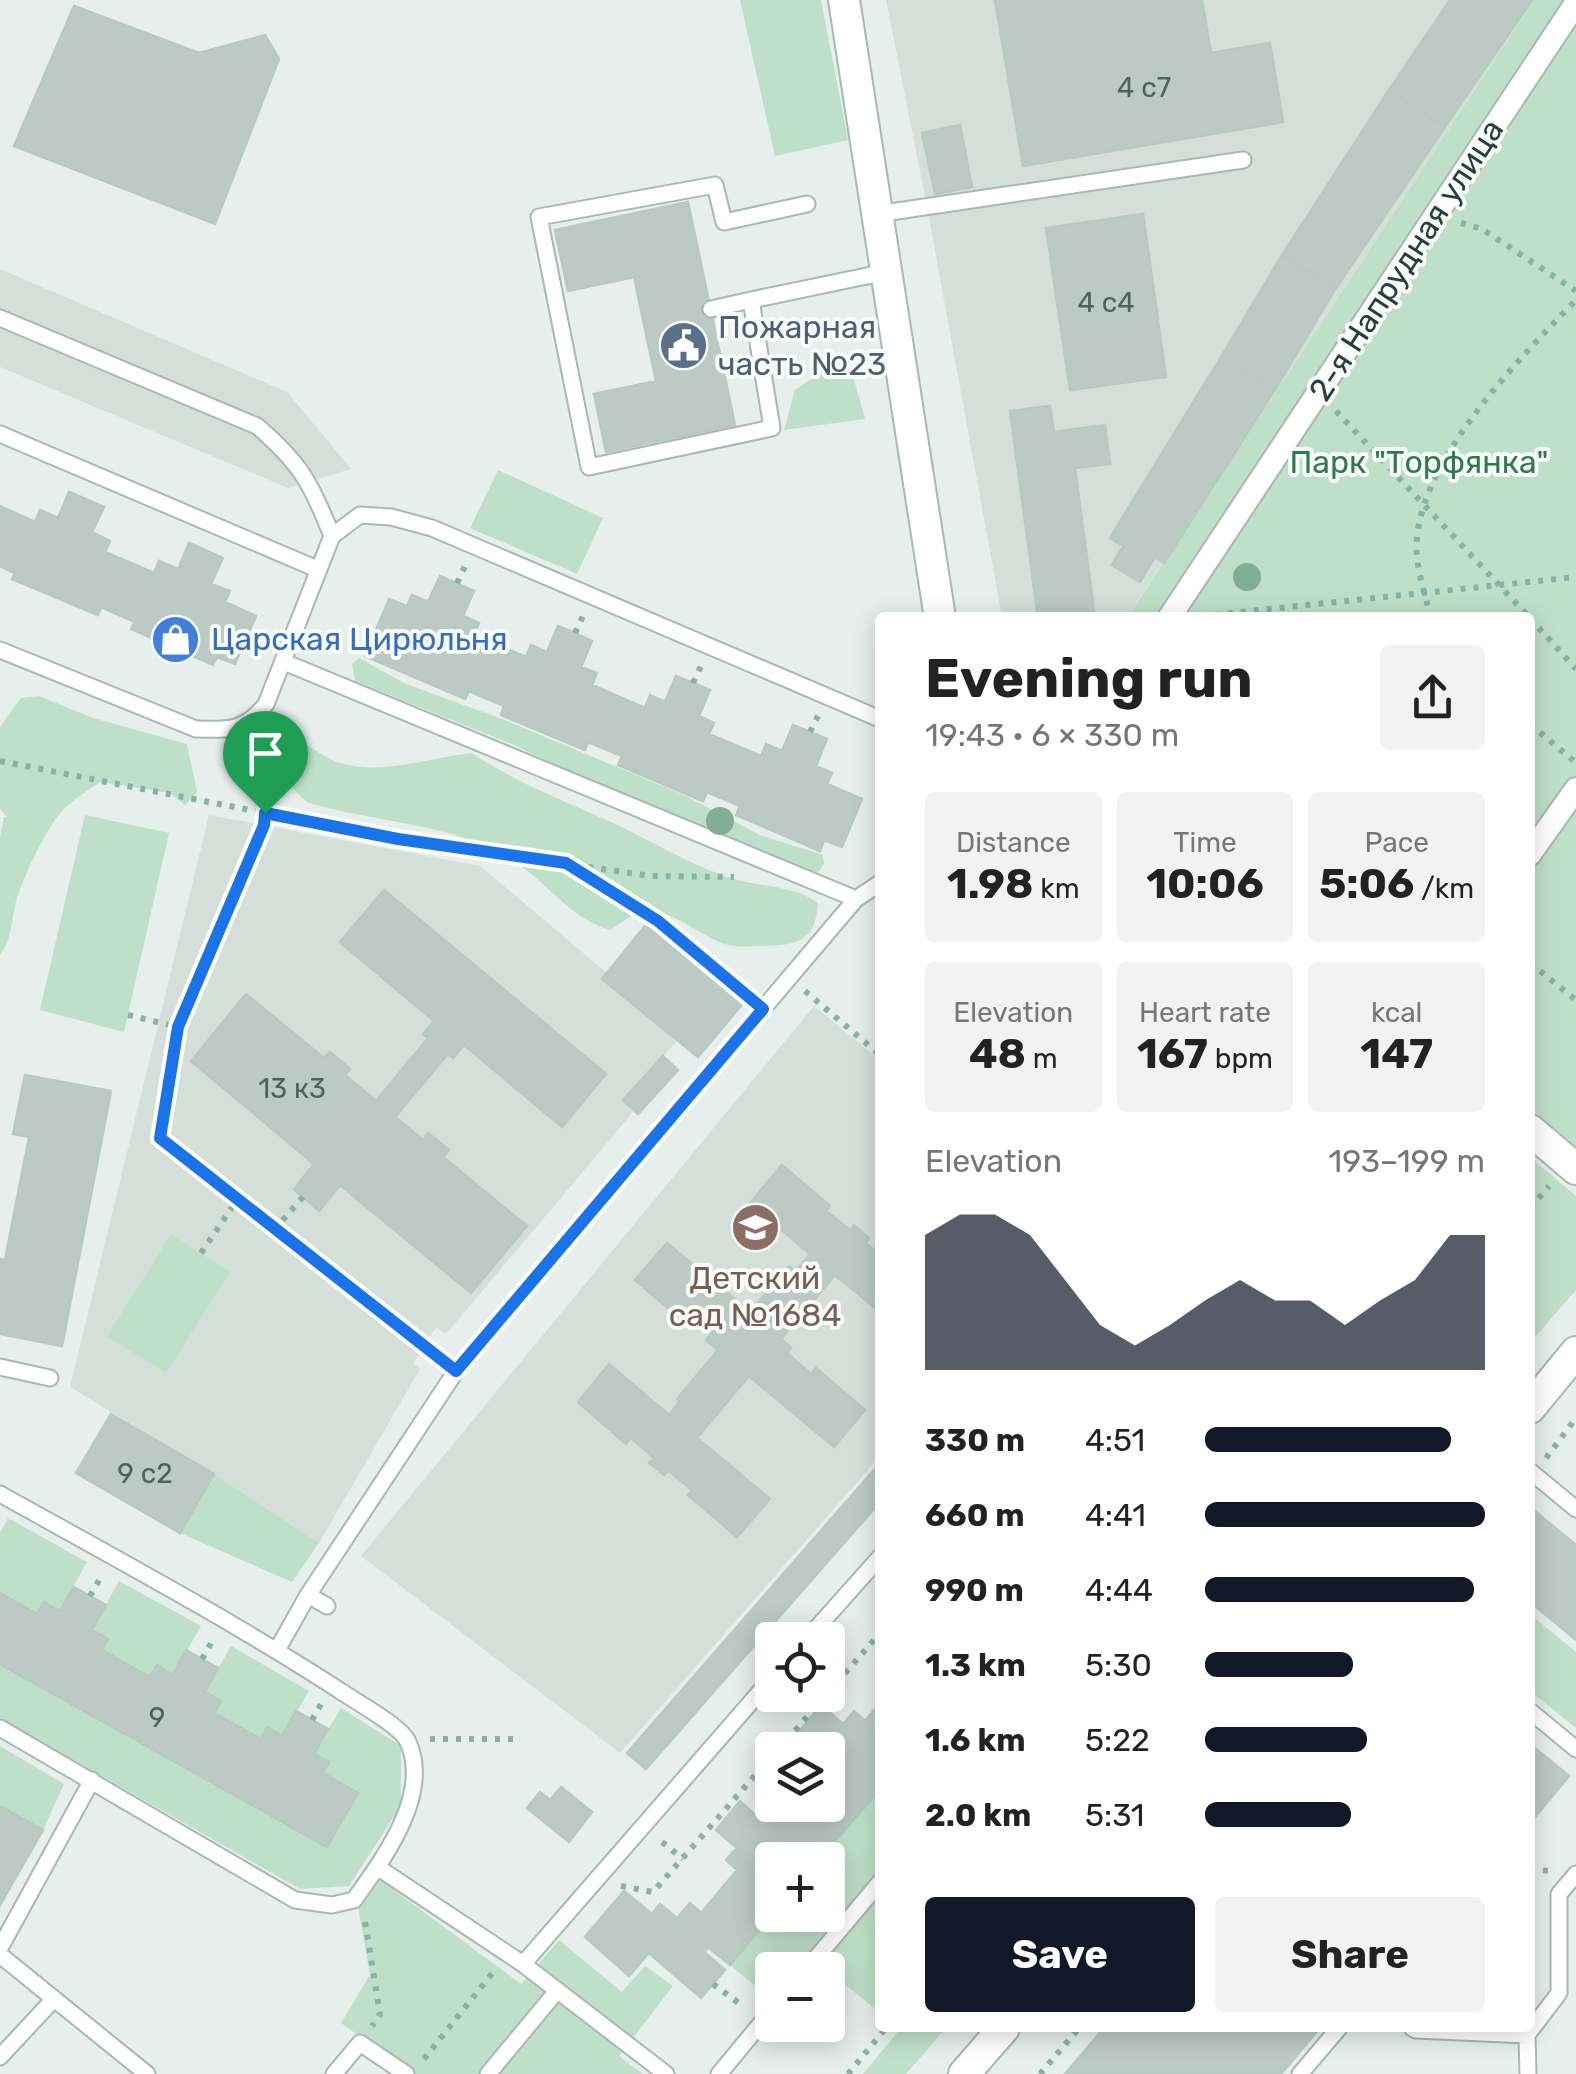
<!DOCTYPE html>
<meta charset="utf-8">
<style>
:root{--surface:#fff;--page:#f2f2f2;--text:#222;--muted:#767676;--accent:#111827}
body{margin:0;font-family:Rubik,sans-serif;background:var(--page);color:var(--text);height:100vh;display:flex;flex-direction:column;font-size:38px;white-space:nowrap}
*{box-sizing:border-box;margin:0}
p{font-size:32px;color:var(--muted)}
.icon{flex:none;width:55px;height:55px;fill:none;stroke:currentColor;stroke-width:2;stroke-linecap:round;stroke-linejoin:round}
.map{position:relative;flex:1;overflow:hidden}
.drawer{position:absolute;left:875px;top:612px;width:660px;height:1420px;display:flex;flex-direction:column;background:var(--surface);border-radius:10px;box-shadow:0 5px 25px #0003}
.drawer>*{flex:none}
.fabs{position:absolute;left:755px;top:1622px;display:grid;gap:20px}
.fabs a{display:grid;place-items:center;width:90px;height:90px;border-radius:10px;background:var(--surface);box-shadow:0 5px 25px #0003;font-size:50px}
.pin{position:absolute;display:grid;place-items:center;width:85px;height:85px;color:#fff;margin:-102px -42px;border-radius:50% 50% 50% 0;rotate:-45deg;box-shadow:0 0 10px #0007}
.pin .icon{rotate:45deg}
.round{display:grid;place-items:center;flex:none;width:105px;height:105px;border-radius:10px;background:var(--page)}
.headline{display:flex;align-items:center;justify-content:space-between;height:170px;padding:0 50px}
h1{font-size:55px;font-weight:700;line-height:75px}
.figures{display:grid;grid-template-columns:repeat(3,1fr);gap:15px;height:170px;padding:10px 50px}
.figures div{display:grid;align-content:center;border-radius:10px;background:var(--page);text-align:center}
.figures b{font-size:42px;font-weight:700}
.figures small{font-size:28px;font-weight:400}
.figures p{font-size:28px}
.chart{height:280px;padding:20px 50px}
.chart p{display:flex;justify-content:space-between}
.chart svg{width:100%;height:180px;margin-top:10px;fill:var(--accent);opacity:.7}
.cta{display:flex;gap:20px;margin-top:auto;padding:20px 50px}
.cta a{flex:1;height:115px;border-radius:10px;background:var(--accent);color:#fff;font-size:40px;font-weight:700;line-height:115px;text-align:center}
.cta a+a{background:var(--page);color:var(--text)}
ul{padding:0 50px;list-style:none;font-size:32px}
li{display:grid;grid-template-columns:160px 120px 1fr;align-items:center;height:75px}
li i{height:25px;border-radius:12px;background:var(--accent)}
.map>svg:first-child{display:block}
</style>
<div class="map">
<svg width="1576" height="2074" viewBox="0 0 1576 2074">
<rect width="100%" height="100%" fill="#e6efeb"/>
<path fill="#d4dfda" d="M886 0H1534L1127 617H1002L927 207Z
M0 269 287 392 351 469 288 488 0 367Z
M209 815 480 866 607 973 603 978 678 1040 624 1099 634 1111 446 1334 436 1327 413 1364 420 1369 319 1543 214 1474 70 1387Z
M814 1006 880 1060V1456L620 1753 361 1556Z"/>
<path fill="#bfe0c8" d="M740 0H821L848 140 775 156Z
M1534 0H1576V1147L1530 1108V618H1127Z
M847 355 865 419 784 430 795 390Z
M498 470 603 518 577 574 470 528Z
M359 658 406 684 502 719 684 795 760 835 823 855 824 864 819 871 810 874 594 784 514 745 355 681 352 664Z
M39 696 93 718 187 744 197 792 185 805 170 793 100 782C86 792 67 803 57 817 42 839 27 869 18 895 11 914 14 937 0 955V836L4 817H7L0 809V727L21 698Z
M294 737C310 746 325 759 344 764 386 775 430 757 472 753 516 783 563 800 611 822 648 839 683 861 722 875 754 888 789 883 818 903 815 944 795 945 760 946 747 946 735 948 722 943 697 934 673 909 644 912 633 913 619 924 610 930 568 918 546 880 509 858 449 822 373 823 307 802 288 786 273 768 276 742Z
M85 815 169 833 124 1032 40 1010Z
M1530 1157 1576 1196V1290L1530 1343Z
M171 1234 230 1272 166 1373 107 1336Z
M214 1474 319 1543 292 1582 180 1533Z
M8 1518 87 1562 60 1611 37 1614 0 1593V1533Z
M119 1581 201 1626 173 1675 157 1665 150 1677 102 1650 108 1638 92 1630Z
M1530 1614 1576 1652V1728L1530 1691Z
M231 1646 309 1691 282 1736 267 1728 261 1739 214 1713 220 1701 205 1692Z
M0 1664 327 1847 358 1793 323 1773 329 1762 314 1754 341 1708 401 1746V1806L349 1886 300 1889 0 1718Z
M0 1746 64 1784 43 1830 0 1806Z
M880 1789V2013L809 1955 796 1970H772L771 1999 730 1965 772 1915H828V1860H819Z
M379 1879 521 1984 559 1940 622 1992 645 1966 673 1986 619 2056 643 2074H412L341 2023 370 1975 358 1907Z
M901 2028H946L906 2074H863Z"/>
<path fill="#bbcac4" stroke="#b8c9c2" stroke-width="2.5" d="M995 0H1202L1211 53 1270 43 1283 122 1023 166Z
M1450 0H1532L1445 127 1389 90Z
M74 6 199 53 265 35 279 59 215 224 14 146Z
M1389 90 1445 127 1336 288 1282 255Z
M960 125 972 187 935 194 922 133Z
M688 202 735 425 606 452 594 394 656 381 634 277 568 291 555 230Z
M1143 214 1166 377 1070 390 1046 228Z
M1282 255 1336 288 1275 390 1221 357Z
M1221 357 1275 390 1164 563 1155 557 1140 582 1112 565 1123 546 1110 538Z
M1050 406 1054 432 1105 425 1110 464 1075 468 1095 618H1038L1010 411Z
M69 492 104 507 92 532 110 541 105 552 154 573 159 561 178 569 189 543 223 558 211 584 230 591 225 602 256 616 235 664 217 657 213 665 131 629 135 622 101 607 98 615 12 579 15 573 0 566V506L35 522 40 510 58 518Z
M440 576 474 591 463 616 479 623 474 635 526 657 531 645 547 652 558 626 575 633 592 641 581 667 597 673 592 685 645 708 650 695 665 702 676 676 710 690 699 716 714 723 709 734 761 756 766 744 782 751 793 725 827 739 816 766 832 773 827 784 862 799 842 847 824 840 820 851 736 815 740 806 707 792 703 801 618 765 622 756 588 742 585 750 501 715 504 706 469 691 465 699 365 656 389 599 407 606 412 595 428 602Z
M384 890 606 1074 562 1127 464 1045 453 1058 448 1054 395 1117 423 1140 428 1133 449 1150 443 1157 527 1226 471 1293 340 1185 319 1211 294 1189 314 1164 191 1061 246 994 324 1058 330 1052 350 1069 345 1075 376 1101 428 1038 423 1034 434 1021 340 942Z
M648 922 745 1001 698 1057 602 979Z
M663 1056 678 1070 638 1114 623 1100Z
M25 1075 111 1091 62 1346 0 1334V1259L5 1260 29 1137 13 1134Z
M782 1165 830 1206 826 1211 850 1230 854 1225 869 1238 866 1243 880 1255V1312L835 1275 781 1339 791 1348 787 1353 811 1374 816 1368 865 1410 834 1447 749 1376 697 1438 770 1499 737 1537 688 1495 692 1490 668 1470 664 1475 649 1463 654 1458 631 1438 626 1444 578 1402 609 1364 669 1415 680 1401 677 1399 718 1350 706 1340 711 1334 687 1314 682 1320 635 1280 667 1243 750 1312 789 1266 795 1272 810 1254 750 1203Z
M111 1414 214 1474 180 1533 76 1473Z
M880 1463V1502L646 1769 627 1753Z
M1530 1507 1576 1545V1640L1530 1602Z
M74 1587 106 1605 92 1630 108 1639 102 1650 150 1677 157 1665 173 1675 186 1650 218 1668 205 1692 221 1701 214 1713 261 1739 267 1727 282 1736 296 1711 328 1729 314 1754 329 1762 323 1773 358 1793 327 1847 0 1664V1593L37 1614 44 1602 60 1611Z
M880 1703V1789L819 1860H772V1915L730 1965 708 1947 704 1952 725 1970 701 1998 649 1953 629 1976 585 1937 624 1891 652 1914 660 1904 677 1918 690 1903 701 1913 737 1870 726 1860 737 1848 716 1830 740 1801 761 1820 772 1807 783 1817 793 1805H828V1750H816L797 1734 821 1705 843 1724 854 1711 865 1721Z
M1530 1744 1569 1776 1530 1823Z
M561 1787 592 1812 569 1842 527 1808 540 1792 550 1800Z
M0 1806 43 1830 0 1905Z
M1104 2028H1320L1281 2074H1065Z"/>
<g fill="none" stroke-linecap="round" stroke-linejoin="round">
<defs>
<path id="service" d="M807 204 724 222 715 185 539 217 589 467 772 428 751 300 886 272
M877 214 1243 160
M711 309 751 300
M0 318 257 426C301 464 311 483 332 536
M0 434 317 569
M0 650 196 729C229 730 245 731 266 704L332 536 360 515 391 517 432 528 880 719
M284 662 856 899
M0 1367 50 1378
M1530 1471 1576 1509
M0 1494C115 1558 231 1620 342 1692 358 1703 401 1726 408 1742 432 1795 383 1859 354 1900L332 1905 295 1900 0 1728
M308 1595 327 1606
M806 1640 880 1557
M277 1650 308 1595 456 1371 856 899 880 883
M1530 1711 1576 1749
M377 1867 523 1964 666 2074
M0 1948 92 1780
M0 1955 147 2074
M523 1964 772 1678
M806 1970 880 1882
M1412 2028 1416 2030 1527 2035 1559 1993V1894L1576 1874
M1527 2035 1528 2074
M0 2057 54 1999
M334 2074 360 2043 406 2074
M488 2074 557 1991
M719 2074 772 2010
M1300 2074 1339 2028"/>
<path id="pedestrian" d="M1169 618 1576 3
M1530 854 1576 789"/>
<path id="minor" d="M844 0 940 618
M1530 1130 1576 1169"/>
<path id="tertiary" d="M1530 1408 1576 1352
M964 2074 1004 2028"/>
</defs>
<use href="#service" stroke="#a8b8b2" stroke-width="19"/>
<use href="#pedestrian" stroke="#a8b8b2" stroke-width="26"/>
<use href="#minor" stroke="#a8b8b2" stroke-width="34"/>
<use href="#tertiary" stroke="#a8b8b2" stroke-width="34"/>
<path stroke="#86b3a5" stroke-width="6" stroke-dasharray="5 8" stroke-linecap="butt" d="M1461 223 1482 229 1576 291
M1336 411 1530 618
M457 583 465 566
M1202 616 1576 577
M1431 618C1426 598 1419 577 1417 557 1409 469 1519 359 1576 300
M1530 618 1576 669
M575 633 583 616
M693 683 701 666
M1530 724 1575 762
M810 732 818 716
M0 761 398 839 650 876 734 877
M571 867 657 921 746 995
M1530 963 1576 1000
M805 991 880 1055
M128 1015 178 1027 161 1138 439 1358
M178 1027 264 825 265 813 255 744
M1530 1208 1549 1186
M274 1230 303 1197
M201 1253 237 1200
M1546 1458 1576 1418
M90 1596 102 1575
M202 1659 214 1638
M828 1693 880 1633
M312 1720 321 1704
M430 1739H519
M778 1750 826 1695
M662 1842 683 1859
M1530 1869 1549 1871
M621 1886 653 1892 772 1756
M365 1922 380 2014 372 2026
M713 1984 744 2007
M424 2059 494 1971
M848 2074 886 2028
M1040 2074 1079 2028"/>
<use href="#service" stroke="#fff" stroke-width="15"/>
<use href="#pedestrian" stroke="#fff" stroke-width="22"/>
<use href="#minor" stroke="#fff" stroke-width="30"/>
<use href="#tertiary" stroke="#fff" stroke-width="30"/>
</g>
<g fill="#80af93">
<circle cx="1247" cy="577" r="14"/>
<circle cx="720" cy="821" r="14"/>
</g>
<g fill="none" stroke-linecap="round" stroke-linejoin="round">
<defs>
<path id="route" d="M265 813 398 839 566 863 658 921 763 1009 456 1371 160 1138 178 1027 264 825Z"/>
</defs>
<use href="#route" stroke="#fff" stroke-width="20"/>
<use href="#route" stroke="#1a73e8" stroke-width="12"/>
</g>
<defs>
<symbol id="civic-disc" viewBox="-11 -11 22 22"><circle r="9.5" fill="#5c6f8a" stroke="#f7fbf9"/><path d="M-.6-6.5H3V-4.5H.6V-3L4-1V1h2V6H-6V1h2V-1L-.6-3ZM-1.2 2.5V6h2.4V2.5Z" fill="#fff"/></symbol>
<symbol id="shop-disc" viewBox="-11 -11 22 22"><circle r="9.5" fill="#3f7fe0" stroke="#f7fbf9"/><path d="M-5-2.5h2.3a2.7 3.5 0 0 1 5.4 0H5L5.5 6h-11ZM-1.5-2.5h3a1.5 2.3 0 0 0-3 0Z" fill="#fff"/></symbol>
<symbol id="school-disc" viewBox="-11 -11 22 22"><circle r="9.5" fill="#8d6e63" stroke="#f7fbf9"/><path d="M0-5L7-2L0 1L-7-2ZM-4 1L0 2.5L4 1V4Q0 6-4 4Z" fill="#fff"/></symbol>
</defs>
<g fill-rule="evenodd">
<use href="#civic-disc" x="656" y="318" width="55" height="55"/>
<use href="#shop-disc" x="148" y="612" width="55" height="55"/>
<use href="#school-disc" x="728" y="1200" width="55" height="55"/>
</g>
<g text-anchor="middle" stroke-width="8" stroke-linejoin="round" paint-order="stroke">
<g font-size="28" fill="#4a645c">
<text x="1144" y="97">4 с7</text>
<text x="1106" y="312">4 с4</text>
<text x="292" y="1098">13 к3</text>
<text x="145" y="1483">9 с2</text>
<text x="157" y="1727">9</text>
</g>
<g font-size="32" fill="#24423a" stroke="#f7fbf9">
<text transform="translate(1406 260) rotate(-57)" y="11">2-я Напрудная улица</text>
</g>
<g font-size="32" fill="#4e5e75" stroke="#f7fbf9" text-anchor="start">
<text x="718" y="338">Пожарная<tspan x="718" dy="37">часть №23</tspan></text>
</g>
<g font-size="32" fill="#2d7a4b" stroke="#f7fbf9">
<text x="1419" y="473">Парк "Торфянка"</text>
</g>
<g font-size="32" fill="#366cbe" stroke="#f7fbf9" text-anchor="start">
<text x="211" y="650">Царская Цирюльня</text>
</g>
<g font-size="32" fill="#785e54" stroke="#f7fbf9">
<text x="755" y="1289">Детский<tspan x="755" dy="37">сад №1684</tspan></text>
</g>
</g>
</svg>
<div class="fabs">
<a><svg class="icon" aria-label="locate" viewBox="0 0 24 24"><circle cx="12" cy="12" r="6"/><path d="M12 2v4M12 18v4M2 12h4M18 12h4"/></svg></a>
<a><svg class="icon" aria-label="layers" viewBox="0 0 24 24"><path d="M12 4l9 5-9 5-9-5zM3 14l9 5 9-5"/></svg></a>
<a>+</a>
<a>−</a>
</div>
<div class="pin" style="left:265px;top:813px;background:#1e9e55"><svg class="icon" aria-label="arrive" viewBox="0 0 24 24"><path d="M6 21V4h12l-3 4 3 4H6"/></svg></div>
<section class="drawer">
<div class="headline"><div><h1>Evening run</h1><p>19:43 · 6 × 330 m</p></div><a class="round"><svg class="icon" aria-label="share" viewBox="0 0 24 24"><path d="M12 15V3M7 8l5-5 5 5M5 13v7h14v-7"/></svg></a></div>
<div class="figures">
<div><p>Distance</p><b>1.98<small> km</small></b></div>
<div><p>Time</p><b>10:06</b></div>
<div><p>Pace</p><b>5:06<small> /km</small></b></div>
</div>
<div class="figures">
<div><p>Elevation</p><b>48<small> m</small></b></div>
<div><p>Heart rate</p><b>167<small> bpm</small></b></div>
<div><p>kcal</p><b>147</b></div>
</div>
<div class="chart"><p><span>Elevation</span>193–199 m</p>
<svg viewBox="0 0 160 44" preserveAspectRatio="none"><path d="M0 44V11L10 6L20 6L30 11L40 22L50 33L60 38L70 33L80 27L90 22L100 27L110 27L120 33L130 27L140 22L150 11L160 11V44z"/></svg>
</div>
<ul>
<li><b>330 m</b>4:51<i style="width:88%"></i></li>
<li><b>660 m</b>4:41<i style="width:100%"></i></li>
<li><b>990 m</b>4:44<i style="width:96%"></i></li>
<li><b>1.3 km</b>5:30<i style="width:53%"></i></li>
<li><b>1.6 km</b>5:22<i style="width:58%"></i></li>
<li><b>2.0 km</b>5:31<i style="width:52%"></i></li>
</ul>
<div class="cta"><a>Save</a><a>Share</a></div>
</section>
</div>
